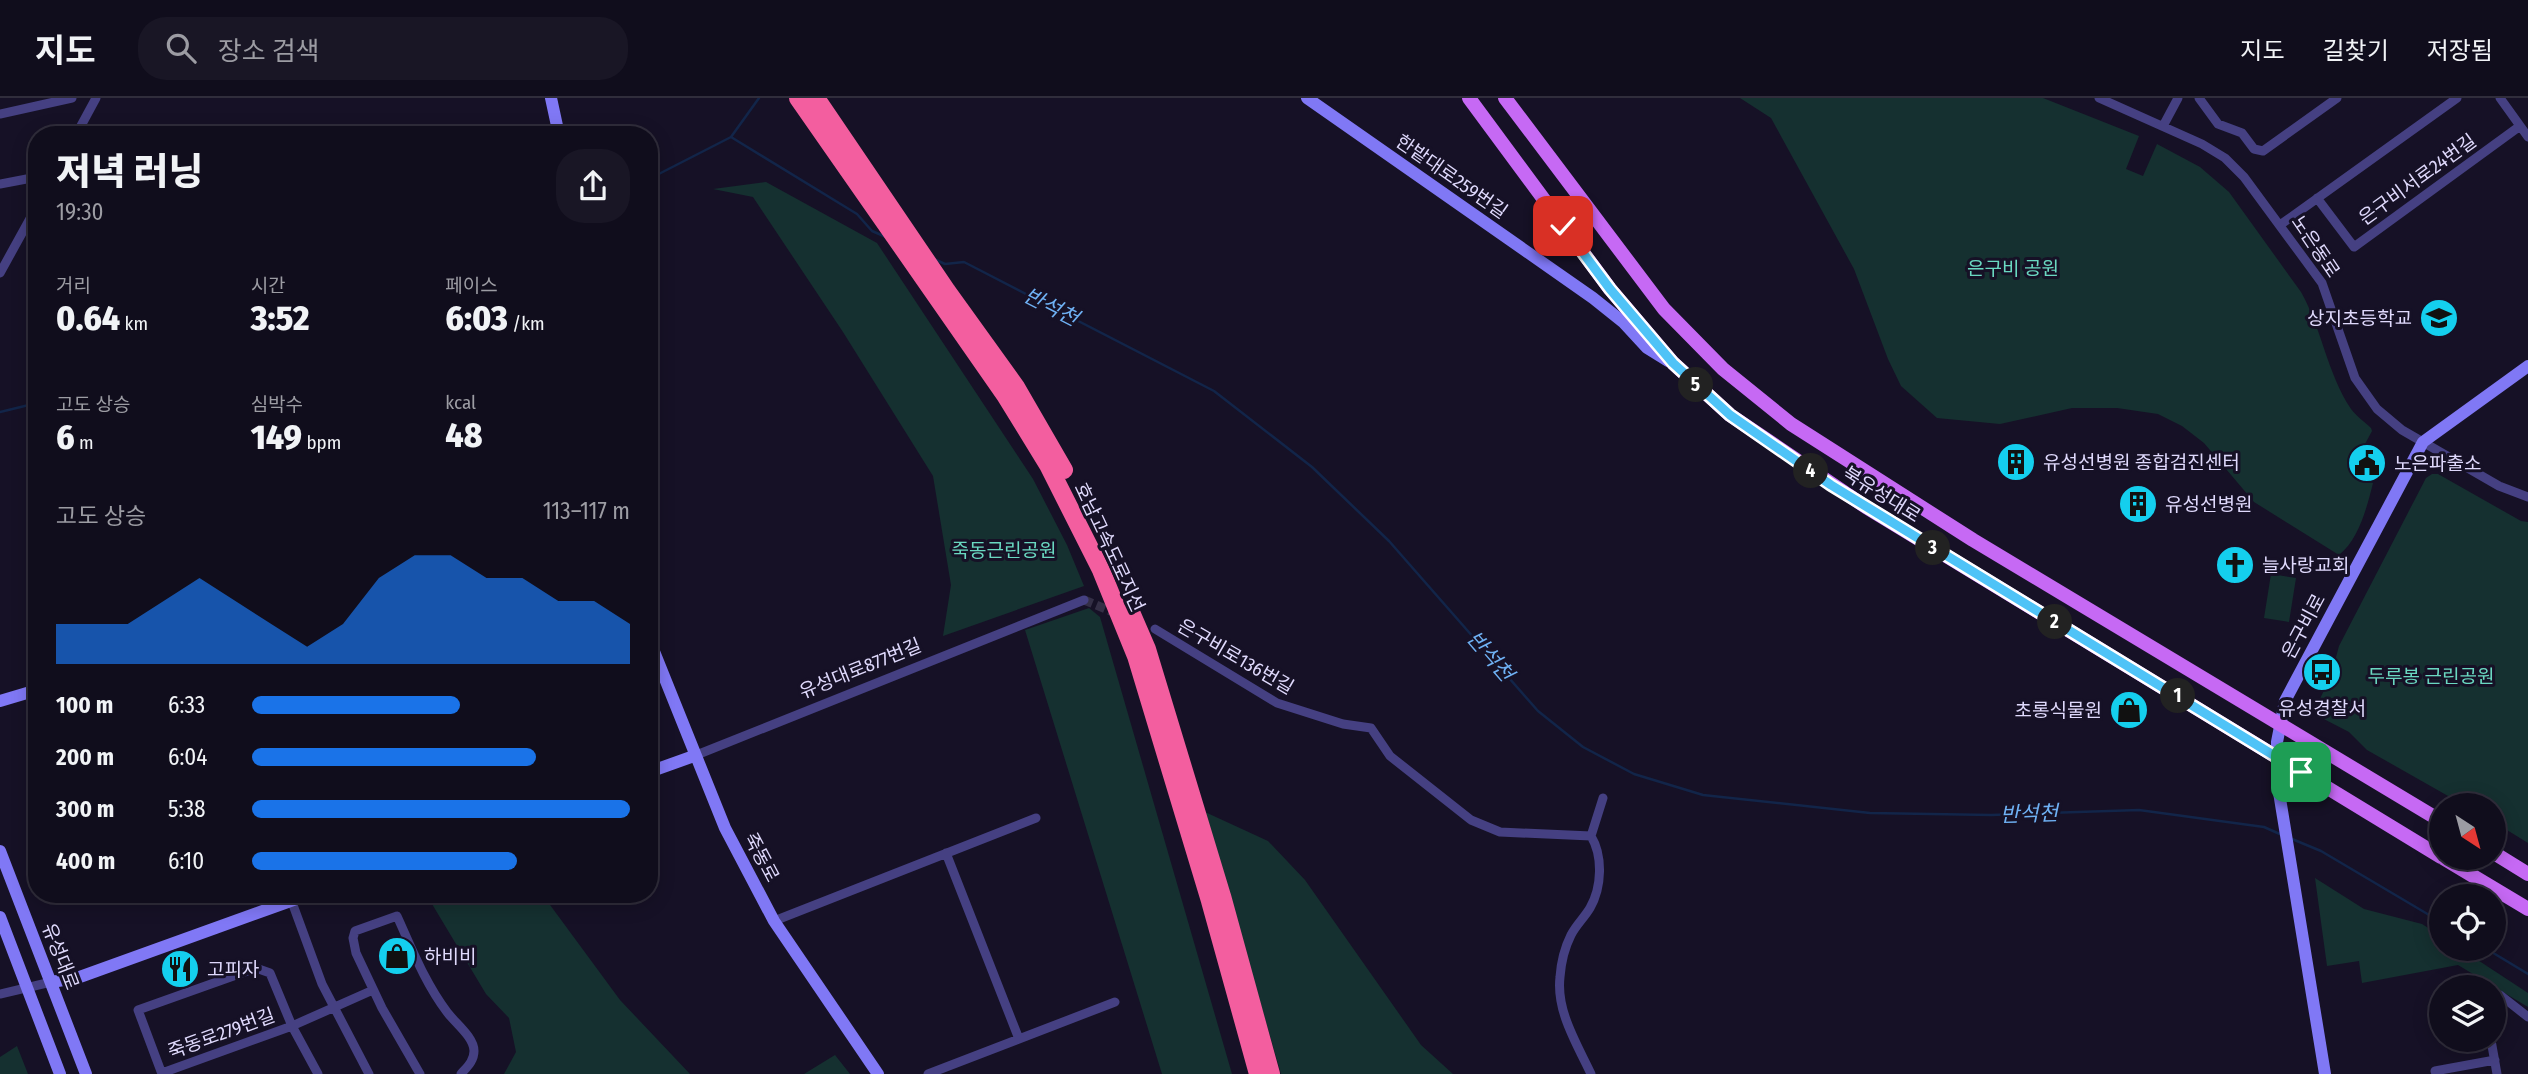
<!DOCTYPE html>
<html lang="ko">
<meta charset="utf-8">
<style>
:root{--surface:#100d1c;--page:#191625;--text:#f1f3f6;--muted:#9c9ca3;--line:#302d3b;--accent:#1a73e8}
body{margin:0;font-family:"Fira Sans Condensed","Noto Sans KR",sans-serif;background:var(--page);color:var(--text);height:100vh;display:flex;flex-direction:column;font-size:26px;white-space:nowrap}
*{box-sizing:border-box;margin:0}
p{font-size:23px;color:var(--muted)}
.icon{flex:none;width:38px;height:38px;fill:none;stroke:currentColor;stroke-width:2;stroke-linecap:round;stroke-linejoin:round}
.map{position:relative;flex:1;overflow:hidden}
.sheet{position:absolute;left:28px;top:28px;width:630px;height:777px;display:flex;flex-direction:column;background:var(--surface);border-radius:28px;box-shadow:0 4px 18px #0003,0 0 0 2px var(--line)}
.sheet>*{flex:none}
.needle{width:46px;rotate:144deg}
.tools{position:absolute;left:2429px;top:695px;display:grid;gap:14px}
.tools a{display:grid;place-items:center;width:77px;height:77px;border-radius:50%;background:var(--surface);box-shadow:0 4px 18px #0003,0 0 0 2px var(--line);font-size:35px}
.pin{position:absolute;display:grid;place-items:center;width:60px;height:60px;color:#fff;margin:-30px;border-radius:14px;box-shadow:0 4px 10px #0006}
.km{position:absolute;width:35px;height:35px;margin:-18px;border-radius:50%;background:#222;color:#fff;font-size:19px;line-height:35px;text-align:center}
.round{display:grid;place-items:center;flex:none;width:74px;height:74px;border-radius:28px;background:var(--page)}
.headline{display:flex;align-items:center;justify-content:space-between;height:119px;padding:0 28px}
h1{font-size:38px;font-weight:800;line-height:52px}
.stats{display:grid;grid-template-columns:repeat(3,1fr);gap:10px;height:119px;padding:7px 28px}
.stats div{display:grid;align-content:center}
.stats b{font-size:35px;font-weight:800}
.stats small{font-size:19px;font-weight:400}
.stats p{font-size:19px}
.chart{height:196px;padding:14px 28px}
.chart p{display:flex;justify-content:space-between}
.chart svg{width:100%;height:126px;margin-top:7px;fill:var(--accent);opacity:.7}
ul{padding:0 28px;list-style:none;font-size:23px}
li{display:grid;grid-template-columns:112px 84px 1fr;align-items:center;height:52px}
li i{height:18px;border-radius:9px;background:var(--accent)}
header{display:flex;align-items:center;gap:42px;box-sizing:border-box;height:98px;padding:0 35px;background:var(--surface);border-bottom:2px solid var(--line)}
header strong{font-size:33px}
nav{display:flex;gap:38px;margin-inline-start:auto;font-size:24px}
.search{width:490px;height:63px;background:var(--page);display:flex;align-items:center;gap:18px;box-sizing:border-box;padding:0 24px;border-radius:28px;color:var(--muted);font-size:26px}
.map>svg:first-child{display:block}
</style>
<header>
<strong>지도</strong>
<div class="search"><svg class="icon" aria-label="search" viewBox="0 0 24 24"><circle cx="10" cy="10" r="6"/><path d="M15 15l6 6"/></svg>장소 검색</div>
<nav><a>지도</a><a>길찾기</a><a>저장됨</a></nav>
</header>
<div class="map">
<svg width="2528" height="976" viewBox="0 0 2528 976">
<rect width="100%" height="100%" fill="#161126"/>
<path fill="#153030" d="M1740 0H2043L2139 38 2126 71 2143 78 2157 46 2200 69 2229 94 2301 194C2322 231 2327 275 2351 311 2356 318 2365 324 2371 330L2372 333 2351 372 2361 381 2373 385C2367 409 2359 441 2339 457L2254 404 2204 345 2182 328 2158 316 2117 310H2072L2000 326 1937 320 1901 288 1888 261 1854 171 1771 20Z
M766 84 877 145 1033 381 1067 447 1084 488 943 538 951 487 933 378 843 234 753 99 713 91Z
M2432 376H2438L2521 423 2528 424V745L2494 724V707H2464L2367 652 2349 634 2320 619 2316 609 2331 578 2339 548 2426 380Z
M2271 476 2296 480 2289 524 2264 520Z
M1089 510 1100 519 1232 976H1162L1025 532Z
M1205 714 1268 743 1305 782 1421 947 1453 976H1281Z
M2315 780 2364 811 2422 826 2441 838V850L2461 851 2528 895V909L2458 867 2362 885 2359 863 2327 868Z
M426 796H542L620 902 690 976H504L516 954 509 920 486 896Z
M17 948 28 976H0V959Z
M835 957 850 976H804Z"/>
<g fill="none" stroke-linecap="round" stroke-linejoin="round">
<path stroke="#122549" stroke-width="2.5" d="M731 39 759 0
M649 81 731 39 857 116 872 133 886 139
M934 161 945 166 964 164 1214 293 1312 369 1389 443 1538 613 1583 649 1634 676 1703 697 1870 715 1991 717 2139 712 2264 729 2282 737
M0 314 37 305
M2292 741 2321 753 2441 824
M2485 850 2528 876"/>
<path stroke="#342f46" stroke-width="9" stroke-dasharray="9 4.5" stroke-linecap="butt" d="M1084 502 1118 516"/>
<path stroke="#454082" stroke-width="9" d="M2099 0 2202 46 2225 60 2244 79 2322 185 2355 280 2377 311 2402 332 2499 388 2528 399
M2199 0 2218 26 2242 35 2254 51 2263 53 2337 0
M2500 0 2528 39
M0 16 72 0
M2163 28 2178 0
M76 37 96 0
M0 86 37 79
M2317 100 2354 149 2520 28
M2280 127 2457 0
M0 175 37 108
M1155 531 1277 605 1343 626 1371 630 1390 658 1471 722 1500 734 1591 738C1603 758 1602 789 1590 810 1584 820 1576 827 1571 837 1565 849 1561 865 1560 879 1556 913 1577 946 1591 976
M694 658 1084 502
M1591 738 1603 700
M946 755 1019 941
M103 796 112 799 119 796
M289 796 322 886 369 976
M774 823 1036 720
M0 896 51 884
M2494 898 2500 897 2528 919
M2491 942 2497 976
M162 975 292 928 373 892
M162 976 138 912 256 870 270 875 292 928 318 976
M420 976 382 910 356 855 353 840 355 833 397 818C412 851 425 885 447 914 455 925 474 939 474 953 474 963 467 969 461 976
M928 976 1115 904
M2436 976 2435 973 2495 962"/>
<path stroke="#8078f5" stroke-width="12" d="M551 0 559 37
M1307 0 1593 200 1623 224 1647 250 1668 263
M649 541 725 730 774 823 878 976
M0 603 37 592
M649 674 694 658
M0 753 86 976
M0 819 60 976
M51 884 77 880 310 796
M2325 976 2277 682V644L2285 603 2423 344 2528 268"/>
<path stroke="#c669f4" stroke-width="14" d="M1469 0 1610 191 1673 265 1730 317 1866 409 2441 759
M1505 0 1664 211 1723 271 1791 326 1973 442 2441 723
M2494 755 2528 776
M2443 760 2528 811"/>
<path stroke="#f35e9f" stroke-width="18" d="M798 0 1005 297 1048 367 1101 472 1136 558 1210 803 1258 976
M816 0 947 193 1016 289 1064 372
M1131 514 1147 551 1222 798 1271 976"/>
</g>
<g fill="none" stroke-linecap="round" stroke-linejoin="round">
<defs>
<path id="route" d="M1563 128 1610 191 1673 265 1730 317 1831 387 2301 674"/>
</defs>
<use href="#route" stroke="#fff" stroke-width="14"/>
<use href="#route" stroke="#4fc3f7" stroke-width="9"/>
</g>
<defs>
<symbol id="school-disc" viewBox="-11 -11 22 22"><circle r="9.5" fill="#14cfee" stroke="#161126"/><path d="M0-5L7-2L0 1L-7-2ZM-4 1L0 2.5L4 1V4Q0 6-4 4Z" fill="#111"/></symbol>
<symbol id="building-disc" viewBox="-11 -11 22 22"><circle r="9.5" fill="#14cfee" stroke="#161126"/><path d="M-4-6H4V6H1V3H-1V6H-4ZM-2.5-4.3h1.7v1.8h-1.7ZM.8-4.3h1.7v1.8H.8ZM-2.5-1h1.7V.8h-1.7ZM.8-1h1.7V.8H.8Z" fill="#111"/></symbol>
<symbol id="civic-disc" viewBox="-11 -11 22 22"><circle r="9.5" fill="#14cfee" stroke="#161126"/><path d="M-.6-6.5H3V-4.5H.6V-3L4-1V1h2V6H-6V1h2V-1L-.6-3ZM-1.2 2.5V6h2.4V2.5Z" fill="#111"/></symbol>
<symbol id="church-disc" viewBox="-11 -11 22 22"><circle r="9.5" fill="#14cfee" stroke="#161126"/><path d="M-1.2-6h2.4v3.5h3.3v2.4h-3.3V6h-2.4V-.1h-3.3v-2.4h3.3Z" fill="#111"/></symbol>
<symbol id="bus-disc" viewBox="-11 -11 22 22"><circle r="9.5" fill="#14cfee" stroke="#161126"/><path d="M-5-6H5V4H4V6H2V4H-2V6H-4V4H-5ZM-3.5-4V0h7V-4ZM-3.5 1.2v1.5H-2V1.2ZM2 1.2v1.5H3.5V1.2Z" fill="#111"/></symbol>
<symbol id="shop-disc" viewBox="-11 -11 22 22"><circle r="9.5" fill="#14cfee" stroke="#161126"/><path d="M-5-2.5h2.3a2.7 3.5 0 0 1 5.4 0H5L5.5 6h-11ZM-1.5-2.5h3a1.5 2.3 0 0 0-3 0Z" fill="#111"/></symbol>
<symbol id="restaurant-disc" viewBox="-11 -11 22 22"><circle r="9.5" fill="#14cfee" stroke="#161126"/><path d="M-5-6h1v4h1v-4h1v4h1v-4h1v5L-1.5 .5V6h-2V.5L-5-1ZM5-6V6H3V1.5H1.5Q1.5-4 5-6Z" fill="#111"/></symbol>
</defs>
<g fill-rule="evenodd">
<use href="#school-disc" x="2417" y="198" width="44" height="44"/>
<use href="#building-disc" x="1994" y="342" width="44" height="44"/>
<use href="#civic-disc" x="2345" y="343" width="44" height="44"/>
<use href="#building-disc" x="2116" y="384" width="44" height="44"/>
<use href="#church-disc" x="2213" y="445" width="44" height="44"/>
<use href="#bus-disc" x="2300" y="552" width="44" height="44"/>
<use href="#shop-disc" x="2107" y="590" width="44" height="44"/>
<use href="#shop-disc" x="375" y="836" width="44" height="44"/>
<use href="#restaurant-disc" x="158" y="849" width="44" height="44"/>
</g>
<g text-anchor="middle" stroke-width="6" stroke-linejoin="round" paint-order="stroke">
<g font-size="19" fill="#dfd9fc" stroke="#161126">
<text transform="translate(1452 78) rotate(35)" y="7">한밭대로259번길</text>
<text transform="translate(2417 81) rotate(-36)" y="7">은구비서로24번길</text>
<text transform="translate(2316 148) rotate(56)" y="7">노은동로</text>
<text transform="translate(1882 396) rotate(32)" y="7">북유성대로</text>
<text transform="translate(1110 449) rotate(65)" y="7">호남고속도로지선</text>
<text transform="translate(2303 528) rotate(-62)" y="7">은구비로</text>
<text transform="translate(1236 558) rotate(30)" y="7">은구비로136번길</text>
<text transform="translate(860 570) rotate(-22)" y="7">유성대로877번길</text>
<text transform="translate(762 759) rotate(62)" y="7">죽동로</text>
<text transform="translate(61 858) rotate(69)" y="7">유성대로</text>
<text transform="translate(221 935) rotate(-20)" y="7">죽동로279번길</text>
</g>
<g font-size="19" fill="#6ad8c1" stroke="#161126">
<text x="2013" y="177">은구비 공원</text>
<text x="1004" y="459">죽동근린공원</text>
<text x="2431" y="585">두루봉 근린공원</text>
</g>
<g font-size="19" fill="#dfd9fc" stroke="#161126" text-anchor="start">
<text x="2412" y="227" text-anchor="end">상지초등학교</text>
<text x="2043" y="371">유성선병원 종합검진센터</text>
<text x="2394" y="372">노은파출소</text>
<text x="2165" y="413">유성선병원</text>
<text x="2262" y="474">늘사랑교회</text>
<text x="2322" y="617" text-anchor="middle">유성경찰서</text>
<text x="2102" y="619" text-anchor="end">초롱식물원</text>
<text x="424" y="865">하비비</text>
<text x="207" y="878">고피자</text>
</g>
<g font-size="21" font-style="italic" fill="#6fb1f4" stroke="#161126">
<text transform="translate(1051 209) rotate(27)" y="7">반석천</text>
<text transform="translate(1490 558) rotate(49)" y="7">반석천</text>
<text transform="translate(2029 716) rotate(-2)" y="7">반석천</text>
</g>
</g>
</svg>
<div class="tools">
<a><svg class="needle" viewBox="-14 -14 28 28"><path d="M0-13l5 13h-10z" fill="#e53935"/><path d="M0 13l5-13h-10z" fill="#9c9ca3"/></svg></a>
<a><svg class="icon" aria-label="locate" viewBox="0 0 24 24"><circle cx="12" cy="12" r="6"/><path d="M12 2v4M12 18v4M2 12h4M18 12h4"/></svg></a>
<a><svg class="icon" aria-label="layers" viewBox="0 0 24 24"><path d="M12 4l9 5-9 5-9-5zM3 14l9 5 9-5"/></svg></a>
</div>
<div class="pin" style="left:2301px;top:674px;background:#1e9e55"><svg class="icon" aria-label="arrive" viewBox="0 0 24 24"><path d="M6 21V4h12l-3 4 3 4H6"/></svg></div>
<div class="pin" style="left:1563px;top:128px;background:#d93025"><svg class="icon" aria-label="check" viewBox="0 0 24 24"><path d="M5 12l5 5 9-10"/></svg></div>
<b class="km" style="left:2178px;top:598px">1</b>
<b class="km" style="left:2055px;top:524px">2</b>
<b class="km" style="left:1933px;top:450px">3</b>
<b class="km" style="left:1811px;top:373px">4</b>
<b class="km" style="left:1696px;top:287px">5</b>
<section class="sheet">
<div class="headline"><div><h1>저녁 러닝</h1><p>19:30</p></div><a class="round"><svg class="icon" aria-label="share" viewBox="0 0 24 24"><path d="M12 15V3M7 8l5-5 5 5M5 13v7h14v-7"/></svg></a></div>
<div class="stats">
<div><p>거리</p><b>0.64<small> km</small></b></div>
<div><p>시간</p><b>3:52</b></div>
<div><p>페이스</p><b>6:03<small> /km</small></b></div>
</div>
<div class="stats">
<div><p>고도 상승</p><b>6<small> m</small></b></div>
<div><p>심박수</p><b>149<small> bpm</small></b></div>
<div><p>kcal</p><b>48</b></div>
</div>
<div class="chart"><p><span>고도 상승</span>113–117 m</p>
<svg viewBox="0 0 160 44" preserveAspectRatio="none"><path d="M0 44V30L10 30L20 30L30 22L40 14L50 22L60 30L70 38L80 30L90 14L100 6L110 6L120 14L130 14L140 22L150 22L160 30V44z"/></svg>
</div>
<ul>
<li><b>100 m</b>6:33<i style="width:55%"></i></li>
<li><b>200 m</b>6:04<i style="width:75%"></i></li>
<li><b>300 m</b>5:38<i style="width:100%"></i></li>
<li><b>400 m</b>6:10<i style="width:70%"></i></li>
</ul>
</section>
</div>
